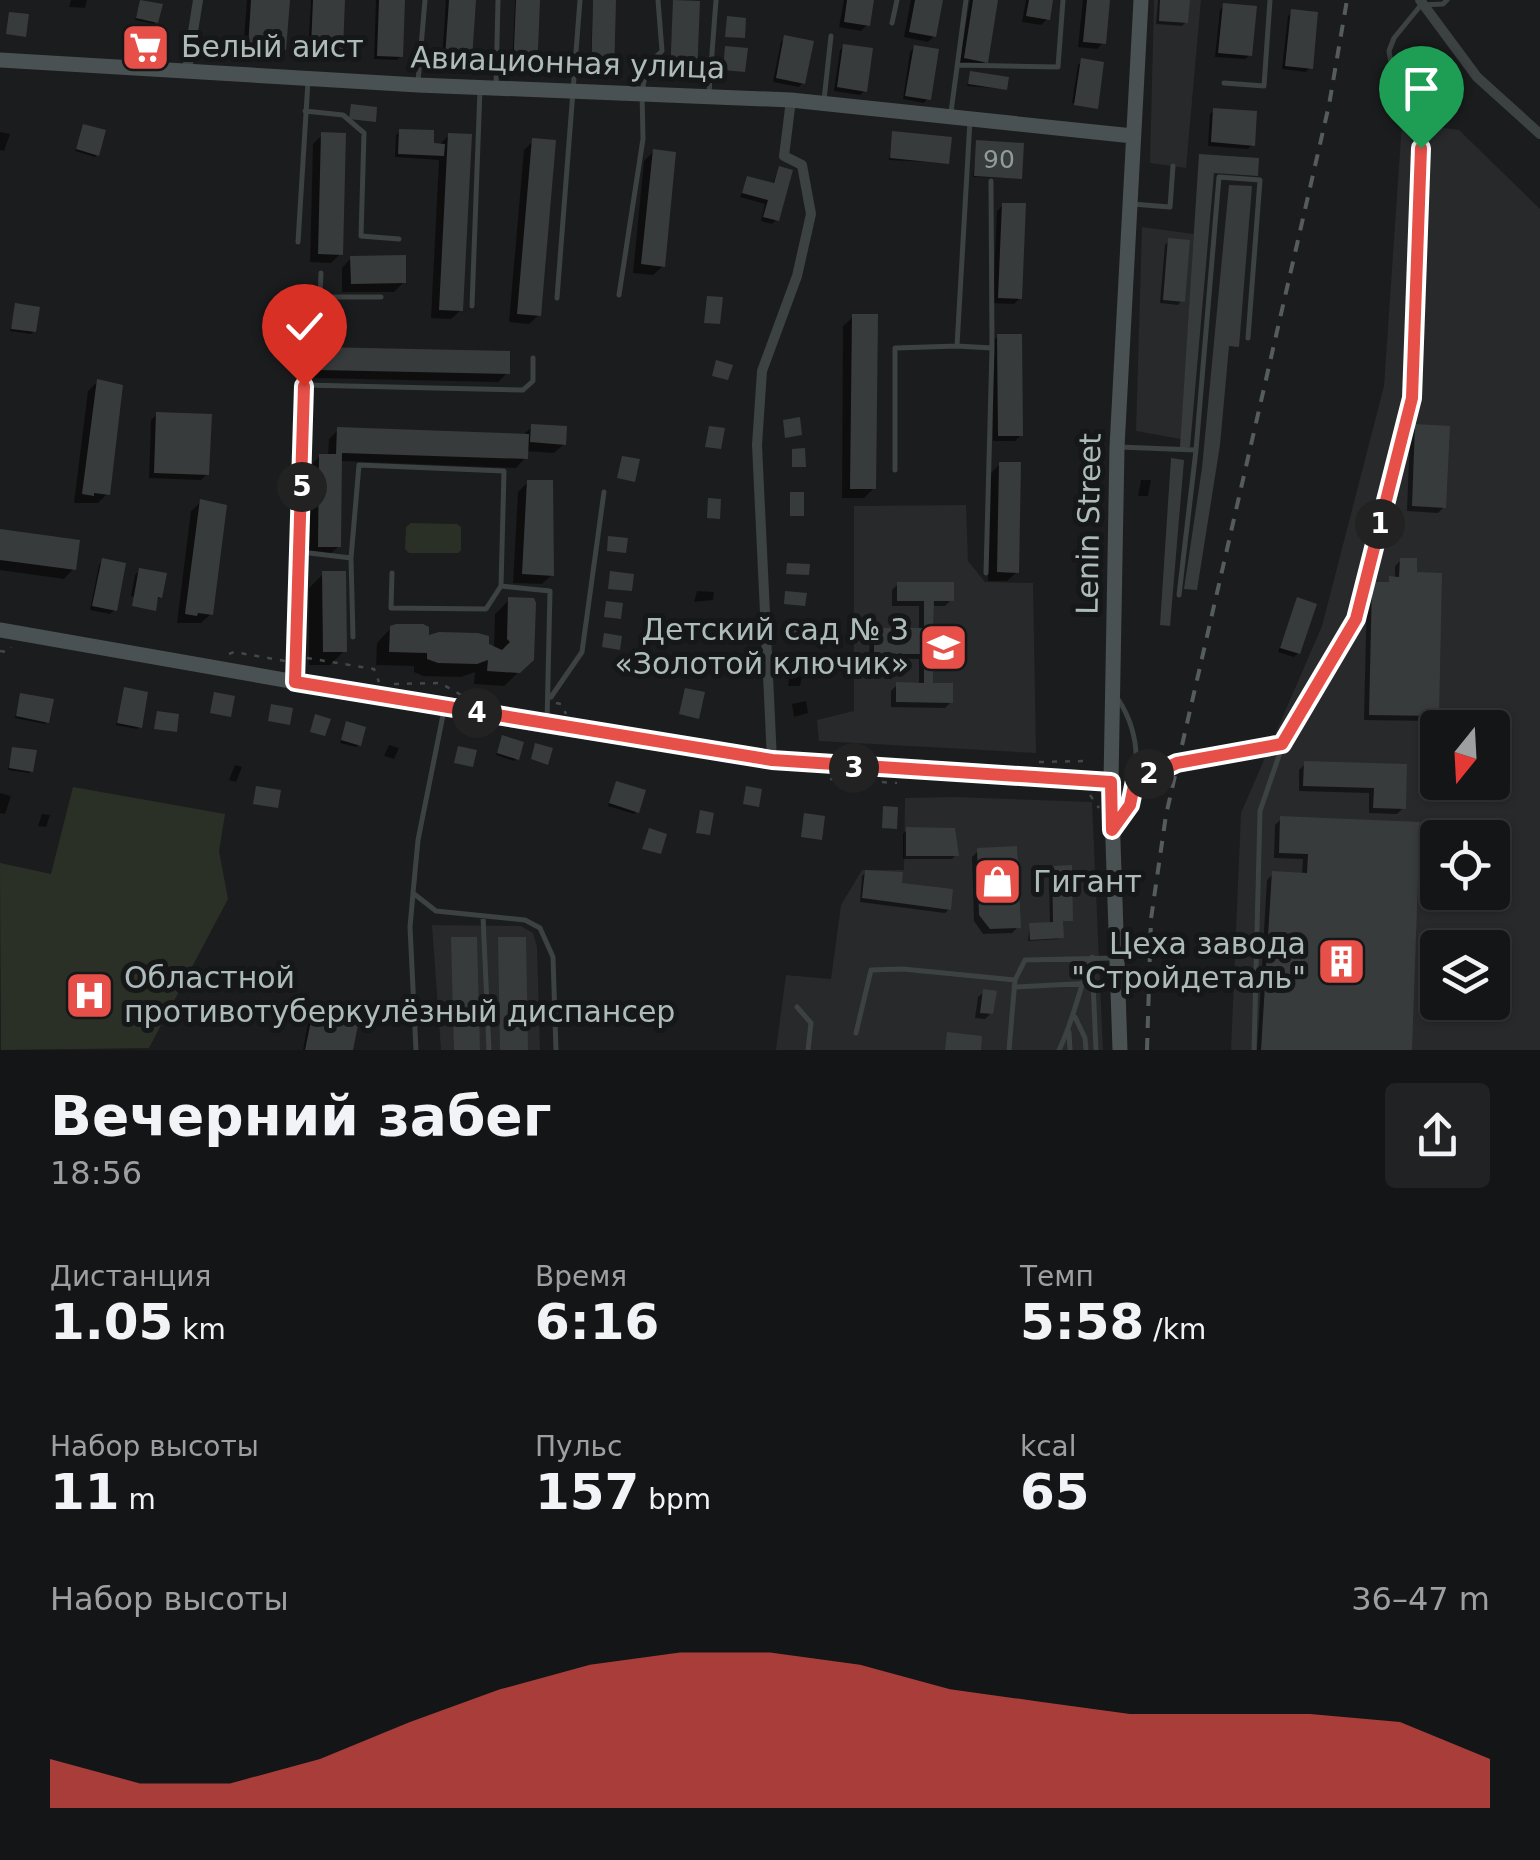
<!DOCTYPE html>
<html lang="ru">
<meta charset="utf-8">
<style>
:root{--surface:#141516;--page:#212223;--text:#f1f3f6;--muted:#9d9fa1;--line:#333435;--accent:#e74f49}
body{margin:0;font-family:"DejaVu Sans",sans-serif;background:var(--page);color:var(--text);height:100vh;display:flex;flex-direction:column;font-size:38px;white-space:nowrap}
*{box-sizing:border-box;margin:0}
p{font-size:32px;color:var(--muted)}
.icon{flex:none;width:55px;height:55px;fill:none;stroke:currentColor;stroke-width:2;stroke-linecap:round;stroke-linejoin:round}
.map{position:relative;height:1050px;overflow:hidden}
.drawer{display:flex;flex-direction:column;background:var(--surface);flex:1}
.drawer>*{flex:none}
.needle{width:65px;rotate:198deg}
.fabs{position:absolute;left:1420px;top:710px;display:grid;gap:20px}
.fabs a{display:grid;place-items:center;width:90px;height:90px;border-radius:10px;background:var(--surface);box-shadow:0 2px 8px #0004,0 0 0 2px var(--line);font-size:50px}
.pin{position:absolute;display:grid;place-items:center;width:85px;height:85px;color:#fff;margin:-102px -42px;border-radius:50% 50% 50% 0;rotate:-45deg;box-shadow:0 0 10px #0007}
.pin .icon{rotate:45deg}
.km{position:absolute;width:50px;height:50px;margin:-25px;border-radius:50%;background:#222;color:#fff;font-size:28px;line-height:50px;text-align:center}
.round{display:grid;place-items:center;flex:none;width:105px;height:105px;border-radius:10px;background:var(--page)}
.summary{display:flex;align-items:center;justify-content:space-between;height:170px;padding:0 50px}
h1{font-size:55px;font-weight:800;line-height:75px}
.figures{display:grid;grid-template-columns:repeat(3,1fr);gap:15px;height:170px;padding:10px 50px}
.figures div{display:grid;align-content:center}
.figures b{font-size:50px;font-weight:800}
.figures small{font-size:28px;font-weight:400}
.figures p{font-size:28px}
.chart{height:280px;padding:20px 50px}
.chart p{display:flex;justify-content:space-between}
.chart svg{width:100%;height:180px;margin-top:10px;fill:var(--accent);opacity:.7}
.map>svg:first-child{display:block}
</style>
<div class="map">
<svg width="1540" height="1050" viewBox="0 0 1540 1050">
<rect width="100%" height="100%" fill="#1b1c1d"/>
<path fill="#27292a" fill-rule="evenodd" d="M1154 0H1201L1186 168 1150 163Z
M1402 122 1459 130 1540 209V1050H1231L1241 813 1322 626 1384 386ZM1438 728H1492V782H1438ZM1438 838H1492V892H1438ZM1438 948H1492V1002H1438Z
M1142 227 1194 234 1181 439 1136 431Z
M966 505 968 561 985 582 1033 583 1036 753 819 741 817 720 854 711V506Z
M955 797 1092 802 1103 1050H776L786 975 831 979 841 905 862 870H904L905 798Z
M432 925 521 926 533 933 537 947 540 1050H441Z"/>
<path fill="#2b3027" d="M411 523 457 524 461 527V550L458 553H409L405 549 406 527Z
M73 787 225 814 219 851 228 899 149 1048 1 1050 0 863 51 874Z"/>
<path fill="#0007" d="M71 0H87L85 8 69 7Z
M247 0H288L284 49 278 55 243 53Z
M311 0H342L340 48 336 52 308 51Z
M376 0H403L401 56 397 60 374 59Z
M446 0H473L469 58 465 62 442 60Z
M515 0H537L532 74 512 73Z
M593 0H614L610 78 590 77Z
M844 0H871L867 25 861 31 839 27Z
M911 0H941L934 36 928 42 904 37Z
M970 0H996L985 61 979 67 959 64Z
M1026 0H1051L1047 19 1041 25 1022 22Z
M1083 0H1108L1103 43 1097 49 1078 47Z
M1158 0H1188L1186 22 1182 26 1156 24Z
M141 1 156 22 153 24 135 20Z
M674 2 694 74 692 76 669 75Z
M1224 6 1250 55 1245 59 1215 57 1220 10Z
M1292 12 1310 67 1306 72 1282 69 1288 16Z
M785 38 803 82 799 87 773 82 781 42Z
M844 46 865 90 860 95 834 91 840 50Z
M914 48 928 98 924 103 903 99 910 52Z
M1082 61 1096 106 1072 103 1078 65Z
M971 74 1005 89 967 86Z
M1214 110 1252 145 1248 149 1208 146 1210 114Z
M84 126 97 155 95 157 75 151Z
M400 131 431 146H438L449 135 461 310 451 319 431 318 439 160 395 157 396 135Z
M0 132 10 134 4 151 0 150Z
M893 133 947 163 889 160Z
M322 135 340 254 331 263 310 262 313 144Z
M533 141 539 315 529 324 509 322 524 150Z
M977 142 1020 178 973 177Z
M653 152 663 266 653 275 633 273 644 161Z
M779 168 776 220 772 224 761 221 765 204 740 197 748 179 772 185Z
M1003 205 1020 298 1014 304 993 303 997 211Z
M1169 241 1182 300 1178 305 1160 303 1165 245Z
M351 258 404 282 394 292H342V268Z
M16 306 34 331 31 334 10 331Z
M853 317 874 488 864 498H842L843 326Z
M998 336 1021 435 1015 441H993L992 342Z
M320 350 507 373 498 382 311 378V359Z
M98 381 107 494 98 503H74L88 391Z
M157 414 207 474 201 480 149 478 151 420Z
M532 427 564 444 554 453 525 451V458L516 468 340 461 339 546 329 555H309L310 466 320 456H328L329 439 338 430 522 436Z
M1416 427 1444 507 1438 513 1407 511 1410 433Z
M1000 464 1017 572 1007 581H988L990 474Z
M1141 480H1151L1148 496H1138Z
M528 482 552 575 542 584 513 583 518 492Z
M201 502 211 614 201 623H177L191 511Z
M0 531 73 569 64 579 0 570Z
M103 560 114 610 110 614 90 610 99 565Z
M1401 560 1437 715 1431 721 1364 720 1367 590 1373 584 1384 585 1395 579V566Z
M140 570 160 597 155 602 131 596 135 575Z
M323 574 344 651 330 665H309V588Z
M898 584 951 600 945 606H931V630L951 653 945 659H931V685L951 702 945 708 891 707V691L897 685H919V659L869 658 870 636 875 630H919V606H892V590Z
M697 591 714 592 713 600 694 602Z
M509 600 532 659 504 686 474 684 475 672 461 677 423 676 414 672V666L376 665 377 643 391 628 426 638 494 649 495 614Z
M1298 600V653L1294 657 1278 652Z
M790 671 803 672 800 686H788Z
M125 690 139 727 137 729 116 725Z
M21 695 47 722 45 724 15 718Z
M806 701 808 713 794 717 792 704Z
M347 724 359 745 356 747 340 743Z
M503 738 517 758 514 761 496 755Z
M389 745 399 748 394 759 384 756Z
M13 749 31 771 29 773 8 770Z
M1305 764 1404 767 1403 808 1397 814 1369 813V793L1299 791V770Z
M235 765 242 767 236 782 229 780Z
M616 784 637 811 634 814 608 806Z
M0 793 11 796 5 814 0 813Z
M42 814 50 815 46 827 38 826Z
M1281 819 1418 824 1409 1050H1257L1267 880 1273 874 1302 875 1303 859 1274 858 1275 825Z
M907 830 956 855 952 859H903V834Z
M978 851 1018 927 1012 933 983 934 974 921 972 857Z
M1053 868 1070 920 1060 919V924H1066L1060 925 1059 939 1028 941 1030 925 1050 924 1049 872Z
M866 872 899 886 949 909 945 913 860 902 862 876Z
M984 992 991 1013 985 1019 975 1018 978 997Z
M314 1014 351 1050H303L309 1018Z"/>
<path fill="#383b3c" d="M140 0 163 4 158 23 136 18Z
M251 0H290L286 50 248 48Z
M313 0H345L343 49 311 47Z
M379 0H405L403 57 377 56Z
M449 0H476L472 59 445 57Z
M516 0H540L537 73 513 72Z
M593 0H616L614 76H591Z
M673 0 700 1 697 75 670 74Z
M847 0H874L870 26 844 22Z
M915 0H943L936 37 909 32Z
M973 0H998L988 63 964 58Z
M1029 0H1053L1050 20 1026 16Z
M1087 0H1110L1106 44 1083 42Z
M1160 0H1190L1188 23 1159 21Z
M1223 3 1257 6 1252 56 1218 53Z
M1291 9 1318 12 1313 69 1285 66Z
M9 12 29 14 26 37 6 34Z
M727 16 746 18 745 38 725 37Z
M784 35 814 41 805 84 776 78Z
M843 44 873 48 867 92 837 87Z
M914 45 939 49 931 100 905 96Z
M725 46 748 48 745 72 723 70Z
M1081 58 1104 62 1098 109 1074 105Z
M970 71 1009 77 1007 90 968 84Z
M351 104 377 107 376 122 349 119Z
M1213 108 1257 111 1255 146 1211 142Z
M83 124 106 130 99 156 76 149Z
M399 129 434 130V143L445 144 444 156 398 154Z
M892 131 952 137 949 164 890 158Z
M321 132 346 133 343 255 318 254Z
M448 133 472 134 463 311 439 310Z
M532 138 556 140 541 316 517 314Z
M976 140 1024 143 1022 179 974 176Z
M653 149 676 152 665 267 641 264Z
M1199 154 1259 158 1258 176 1214 173 1190 447H1180Z
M779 166 793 170 779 221 763 217 768 200 742 193 747 176 774 183Z
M1229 185 1252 186 1239 347 1229 346 1220 445 1197 590 1184 589 1202 468Z
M1002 203H1026L1022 299 998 298Z
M1168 238 1190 240 1185 302 1163 300Z
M406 255V283L351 284 350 256Z
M707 296 723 297 720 324 704 323Z
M278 300H291L290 321H277Z
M15 303 40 307 36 332 11 329Z
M852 314H878L876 489H850Z
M997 334H1022L1023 436H998Z
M319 347 510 351V374L319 370Z
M716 360 733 365 728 380 712 376Z
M97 379 123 385 110 495 94 493V496L82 494Z
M156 412 212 414 209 475 154 473Z
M800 417 802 435 785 438 783 420Z
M531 424 567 426 566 445 530 442Z
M1415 424 1450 426 1446 508 1412 506Z
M709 426 725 428 721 449 705 447Z
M337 427 529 434 528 459 342 453 341 547H318L319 454H336Z
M805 448 806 467H792V449Z
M622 456 640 459 635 482 617 478Z
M1171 458 1184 460 1170 626 1160 625Z
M999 462H1021L1019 573 997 572Z
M527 480H553L554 576 522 574Z
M790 492H804V516H790Z
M708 498 721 499 720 519 707 518Z
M200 499 227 505 213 615 198 613 197 616 185 614Z
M0 529 80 540 76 570 0 560Z
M608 536 628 538 626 553 607 551Z
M102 558 126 563 117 611 92 606Z
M1400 558H1417V572L1442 573 1439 716 1369 715 1372 582H1389V576L1399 577Z
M787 563 810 564 809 575 786 574Z
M139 568 167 573 162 598 158 597 156 611 132 606Z
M322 571H346L347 652H323Z
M610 571 634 574 632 591 608 589Z
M897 582H954V601H934L933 628H954V654H933V683H953V703L896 702V682L924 683V654H874V628H924V601H897Z
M785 591 807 593 805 606 784 604Z
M508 597 534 598 536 603 534 660 520 673 487 671 488 660 477 664 438 663 427 659V653L389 652 390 626 396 624H423L429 627V635L439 632 478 633 489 636V644L502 650 510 642 507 639Z
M1297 597 1317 604 1300 654 1280 648Z
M606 601 623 603 621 619 604 617Z
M794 625 810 627 809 643 793 641Z
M604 633 622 636 620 650 602 647Z
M698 652 714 658 708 674 692 668Z
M124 687 148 692 142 728 117 723Z
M685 688 705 692 699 719 679 714Z
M214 692 235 696 231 717 210 713Z
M20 693 54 699 49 723 16 716Z
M271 704 293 708 290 725 268 721Z
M157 711 179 714 177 732 154 729Z
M315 714 331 719 325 736 310 732Z
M346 721 366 727 361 746 341 740Z
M502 735 524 742 519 760 497 753Z
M535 743 553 748 548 765 531 759Z
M458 746 477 750 473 767 454 763Z
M12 747 37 750 33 772 9 768Z
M1304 761 1407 764 1406 809 1373 808 1374 788 1303 786Z
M616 781 646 790 639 813 609 803Z
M256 786 281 790 278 808 253 804Z
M746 786 762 789 759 807 743 804Z
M883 806 898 807 897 829 882 828Z
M700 810 714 813 710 835 696 833Z
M804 813 825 816 822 840 801 837Z
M1280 816 1420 822 1412 1050H1261L1272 871 1307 873 1308 854 1279 853Z
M906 827 955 828 959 856H906Z
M649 828 667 834 661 854 642 849Z
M1017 846 1021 928 990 929 979 915 977 848Z
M1072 865 1073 921H1063L1064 938 1030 940 1029 923 1053 922 1052 866Z
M865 870 903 872 902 883 953 889 951 910 862 898Z
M451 937H477L480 1050H454Z
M498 937H526L528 1050H500Z
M983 989 997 991 993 1014 980 1013Z
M313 1011 359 1020 353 1050H305Z
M947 1032 982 1036 981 1050H945Z"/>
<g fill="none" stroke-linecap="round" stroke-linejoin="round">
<path stroke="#424849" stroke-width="2.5" stroke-dasharray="5 8" stroke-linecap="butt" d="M0 651 7 652 11 647
M229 654 234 652 285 661
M307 658 374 669 379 682
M394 684 440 683 463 696
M556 703 561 704 566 714
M1039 762 1086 761V766
M1142 775 1158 772 1177 763 1275 746
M830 779 897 783
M1090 795 1099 808"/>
<path stroke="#3c4142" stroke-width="5" d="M892 23 897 0
M958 65 1058 67 1063 0
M418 82 425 0
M1224 83 1264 86 1270 0
M496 87 498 0
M709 93 716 0
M824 100 831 36
M305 111 343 115 364 133 361 236 399 239
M951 112 966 0
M1132 204 1170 207 1173 166
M298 242 308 81
M619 295 643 139 642 92 647 65 662 51 658 0
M320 297H381
M557 298 580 0
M472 306 480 89
M957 346 992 348 991 181
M304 385 523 390 533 381V358
M1119 447 1196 450
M895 470V348L957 346 970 120
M301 552 351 558 359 465 504 471 501 586 550 591 547 723
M351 558 353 637
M392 573 391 608 486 609 501 586
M986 573 992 348
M1179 595 1196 450 1219 177 1260 180 1248 338
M295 679 309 306 320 297 321 273
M551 697 582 652 604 492
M444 710 418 840 413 893 436 911 525 920 540 928 553 957 556 1050
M1117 824C1142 785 1143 737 1118 699
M413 893 410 927 416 1050
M483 916 489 1050
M1092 960 1096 1050
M1014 987 1093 983
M797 1007 811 1023 808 1050
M1075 1017 1085 1038 1086 1050
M1069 1032 1070 1050
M856 1033 871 970 903 969 1015 980
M1009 1050 1015 980 1025 960 1114 958
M1059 1050C1074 1020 1079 988 1092 957
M1254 1050 1260 811 1283 744 1356 619 1411 399 1421 148 1393 75 1389 51 1394 38 1421 5 1443 4 1447 0"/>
<path stroke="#3c4142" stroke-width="10" d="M1420 0 1477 77 1540 134
M187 70 198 0
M772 760 757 445 762 371 797 276 811 214 802 165 784 156 791 100"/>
<path stroke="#4a5152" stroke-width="15" d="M0 60 418 85 791 100 1133 136
M0 630 547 726 772 760 1111 782
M1120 1050 1111 782 1117 447 1141 0"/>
<path stroke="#555c5d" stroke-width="4" stroke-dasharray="12 10" stroke-linecap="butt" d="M1147 1050 1151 919 1166 815 1329 105 1347 0"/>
</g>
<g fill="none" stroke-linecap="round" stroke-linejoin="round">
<defs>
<path id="route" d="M304 386 295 682 772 760 1111 782 1112 830 1130 805 1136 776 1158 772 1177 763 1282 744 1356 619 1412 398 1421 148"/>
</defs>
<use href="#route" stroke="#fff" stroke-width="20"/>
<use href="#route" stroke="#e74f49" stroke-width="12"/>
</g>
<defs>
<symbol id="supermarket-square" viewBox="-11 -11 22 22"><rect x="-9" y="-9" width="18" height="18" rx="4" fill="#e74f49" stroke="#161718"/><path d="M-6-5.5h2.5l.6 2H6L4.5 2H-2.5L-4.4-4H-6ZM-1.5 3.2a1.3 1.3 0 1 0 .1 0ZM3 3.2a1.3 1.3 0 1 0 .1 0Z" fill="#fff"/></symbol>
<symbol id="school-square" viewBox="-11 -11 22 22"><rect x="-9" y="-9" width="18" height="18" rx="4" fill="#e74f49" stroke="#161718"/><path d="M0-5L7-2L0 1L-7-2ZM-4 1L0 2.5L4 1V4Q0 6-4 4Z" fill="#fff"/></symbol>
<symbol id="shop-square" viewBox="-11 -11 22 22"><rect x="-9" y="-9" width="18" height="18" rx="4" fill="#e74f49" stroke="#161718"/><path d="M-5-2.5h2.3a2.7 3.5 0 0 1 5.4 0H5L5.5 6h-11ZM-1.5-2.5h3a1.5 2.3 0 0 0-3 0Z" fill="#fff"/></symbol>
<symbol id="building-square" viewBox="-11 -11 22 22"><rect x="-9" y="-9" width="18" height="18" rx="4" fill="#e74f49" stroke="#161718"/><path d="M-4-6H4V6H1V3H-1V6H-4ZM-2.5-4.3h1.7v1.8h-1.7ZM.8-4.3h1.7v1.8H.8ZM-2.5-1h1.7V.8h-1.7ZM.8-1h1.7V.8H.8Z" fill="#fff"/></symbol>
<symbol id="hospital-square" viewBox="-11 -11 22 22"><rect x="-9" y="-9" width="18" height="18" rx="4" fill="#e74f49" stroke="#161718"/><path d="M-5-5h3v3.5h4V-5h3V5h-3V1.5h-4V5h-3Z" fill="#fff"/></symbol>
</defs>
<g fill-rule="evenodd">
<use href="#supermarket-square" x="118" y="20" width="55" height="55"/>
<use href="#school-square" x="916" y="620" width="55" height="55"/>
<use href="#shop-square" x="970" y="854" width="55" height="55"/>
<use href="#building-square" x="1314" y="934" width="55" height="55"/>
<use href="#hospital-square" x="62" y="968" width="55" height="55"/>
</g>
<g text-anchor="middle" stroke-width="10" stroke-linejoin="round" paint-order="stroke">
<g font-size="25" fill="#909b9b">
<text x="999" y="168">90</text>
</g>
<g font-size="30" fill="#aebbbb" stroke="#161718" text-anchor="start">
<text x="181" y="57">Белый аист</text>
<text x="909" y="640" text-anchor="end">Детский сад № 3<tspan x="909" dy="34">«Золотой ключик»</tspan></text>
<text x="1033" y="892">Гигант</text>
<text x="1306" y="954" text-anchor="end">Цеха завода<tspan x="1306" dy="34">"Стройдеталь"</tspan></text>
<text x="124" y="988">Областной<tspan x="124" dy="34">противотуберкулёзный диспансер</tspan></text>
</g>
<g font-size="30" fill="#aebbbb" stroke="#161718">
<text transform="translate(568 63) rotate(2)" y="10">Авиационная улица</text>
<text transform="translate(1089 524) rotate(-89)" y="10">Lenin Street</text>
</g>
</g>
</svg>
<div class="fabs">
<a><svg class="needle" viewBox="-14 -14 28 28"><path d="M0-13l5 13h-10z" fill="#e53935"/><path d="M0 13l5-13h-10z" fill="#9d9fa1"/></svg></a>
<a><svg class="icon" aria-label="locate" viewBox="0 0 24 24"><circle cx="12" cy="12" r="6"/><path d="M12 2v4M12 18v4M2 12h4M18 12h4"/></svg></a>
<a><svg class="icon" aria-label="layers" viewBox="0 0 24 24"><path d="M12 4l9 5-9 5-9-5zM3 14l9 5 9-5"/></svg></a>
</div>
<div class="pin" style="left:1421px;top:148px;background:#1e9e55"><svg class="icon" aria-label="arrive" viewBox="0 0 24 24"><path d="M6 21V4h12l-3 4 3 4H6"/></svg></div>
<div class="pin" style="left:304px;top:386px;background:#d93025"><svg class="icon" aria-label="check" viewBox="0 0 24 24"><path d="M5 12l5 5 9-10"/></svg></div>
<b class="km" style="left:1380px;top:524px">1</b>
<b class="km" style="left:1149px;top:774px">2</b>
<b class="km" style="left:854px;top:768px">3</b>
<b class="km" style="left:477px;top:713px">4</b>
<b class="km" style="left:302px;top:487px">5</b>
</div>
<section class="drawer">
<div class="summary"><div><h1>Вечерний забег</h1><p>18:56</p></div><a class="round"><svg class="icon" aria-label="share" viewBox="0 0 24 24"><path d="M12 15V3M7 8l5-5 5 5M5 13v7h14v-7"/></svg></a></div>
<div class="figures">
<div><p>Дистанция</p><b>1.05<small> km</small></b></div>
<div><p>Время</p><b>6:16</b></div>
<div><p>Темп</p><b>5:58<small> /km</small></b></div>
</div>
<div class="figures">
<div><p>Набор высоты</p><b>11<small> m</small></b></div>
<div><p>Пульс</p><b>157<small> bpm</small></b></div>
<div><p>kcal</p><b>65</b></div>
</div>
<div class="chart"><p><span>Набор высоты</span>36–47 m</p>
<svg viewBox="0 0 160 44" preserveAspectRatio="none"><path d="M0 44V32L10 38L20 38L30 32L40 23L50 15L60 9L70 6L80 6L90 9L100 15L110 18L120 21L130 21L140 21L150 23L160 32V44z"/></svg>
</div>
</section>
